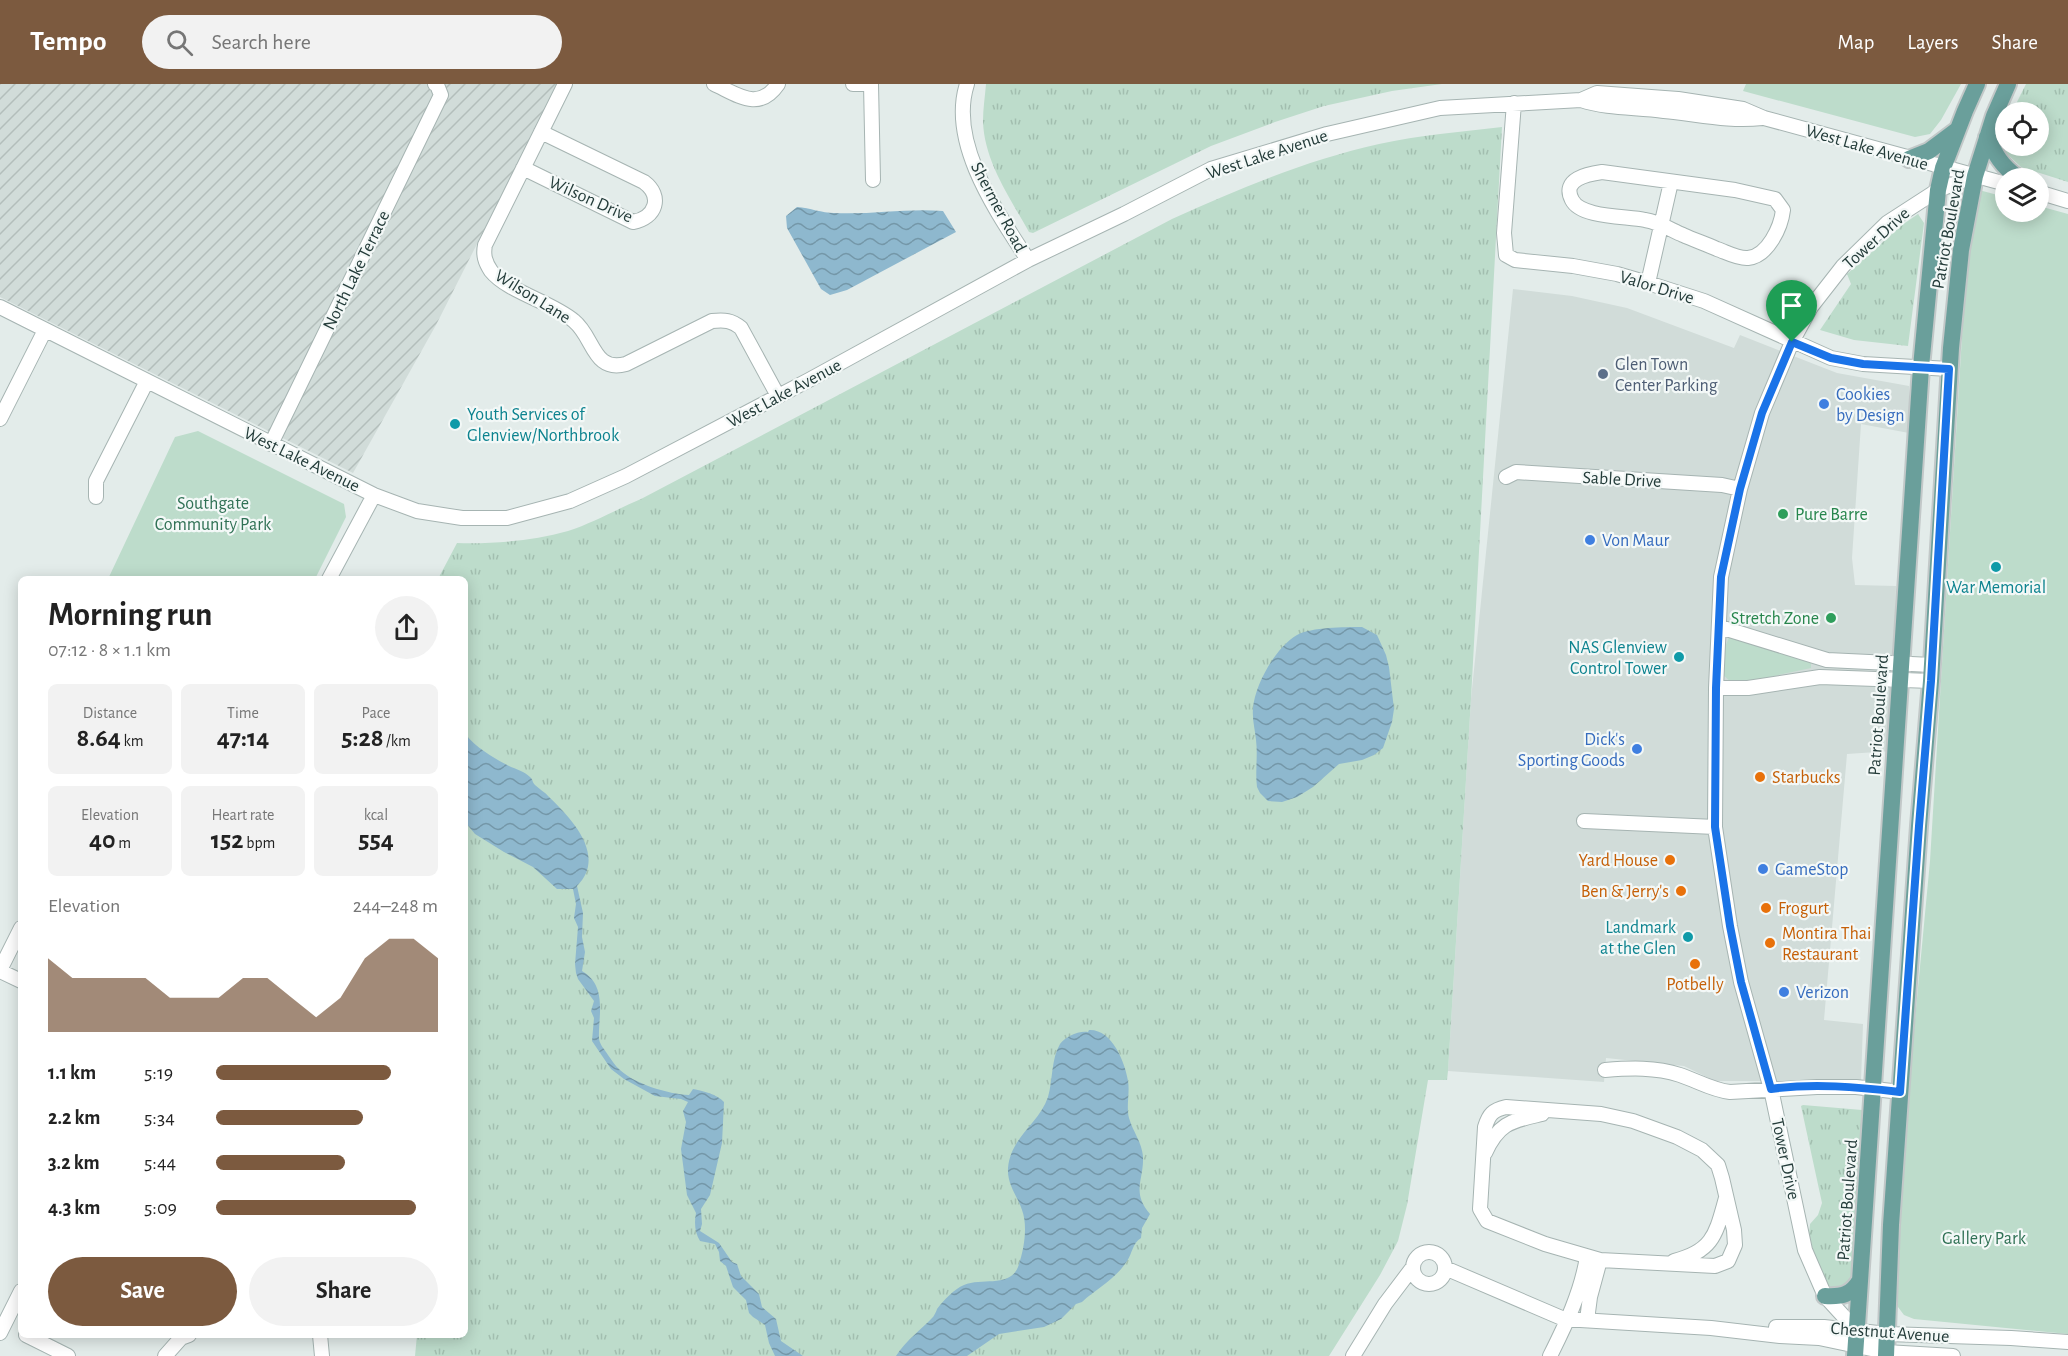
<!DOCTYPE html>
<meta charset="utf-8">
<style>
:root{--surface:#fff;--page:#f2f2f2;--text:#222;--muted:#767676;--accent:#7c5a3f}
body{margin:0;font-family:"Alegreya Sans",sans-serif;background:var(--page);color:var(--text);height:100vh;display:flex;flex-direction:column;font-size:22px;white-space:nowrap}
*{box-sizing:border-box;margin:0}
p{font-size:20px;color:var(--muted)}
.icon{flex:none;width:33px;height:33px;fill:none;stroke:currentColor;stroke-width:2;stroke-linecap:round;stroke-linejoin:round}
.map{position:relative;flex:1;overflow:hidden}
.details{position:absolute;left:18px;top:492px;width:450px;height:762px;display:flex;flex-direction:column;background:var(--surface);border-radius:9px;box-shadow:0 3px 15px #0003}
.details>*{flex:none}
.buttons{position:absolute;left:1995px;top:18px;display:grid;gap:12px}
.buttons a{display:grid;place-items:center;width:54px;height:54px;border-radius:50%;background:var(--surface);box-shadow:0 3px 15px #0003;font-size:30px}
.pin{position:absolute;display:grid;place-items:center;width:51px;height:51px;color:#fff;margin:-62px -26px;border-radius:50% 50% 50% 0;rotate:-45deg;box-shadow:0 0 6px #0007}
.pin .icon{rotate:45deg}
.round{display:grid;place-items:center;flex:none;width:63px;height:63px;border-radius:32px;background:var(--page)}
.head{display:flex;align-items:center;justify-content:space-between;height:102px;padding:0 30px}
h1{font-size:33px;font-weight:700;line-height:45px}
.stats{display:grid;grid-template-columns:repeat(3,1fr);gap:9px;height:102px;padding:6px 30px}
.stats div{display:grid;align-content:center;border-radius:9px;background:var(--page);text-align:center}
.stats b{font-size:26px;font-weight:700}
.stats small{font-size:16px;font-weight:400}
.stats p{font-size:16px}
.chart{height:168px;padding:12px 30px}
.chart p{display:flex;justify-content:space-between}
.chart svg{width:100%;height:108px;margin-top:6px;fill:var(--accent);opacity:.7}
.cta{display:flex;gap:12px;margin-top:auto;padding:12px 30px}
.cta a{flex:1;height:69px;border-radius:36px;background:var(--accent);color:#fff;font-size:24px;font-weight:700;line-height:69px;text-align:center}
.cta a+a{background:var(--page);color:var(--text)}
ul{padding:0 30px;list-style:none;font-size:20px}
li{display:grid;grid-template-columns:96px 72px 1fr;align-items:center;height:45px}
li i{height:15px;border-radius:8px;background:var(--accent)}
header{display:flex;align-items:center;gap:36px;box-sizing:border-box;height:84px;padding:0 30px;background:var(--accent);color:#fff}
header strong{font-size:28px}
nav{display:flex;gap:33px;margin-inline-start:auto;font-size:21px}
.search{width:420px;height:54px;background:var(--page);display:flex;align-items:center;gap:15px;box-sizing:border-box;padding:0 21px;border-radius:33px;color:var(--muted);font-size:22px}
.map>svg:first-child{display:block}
</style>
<header>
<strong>Tempo</strong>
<div class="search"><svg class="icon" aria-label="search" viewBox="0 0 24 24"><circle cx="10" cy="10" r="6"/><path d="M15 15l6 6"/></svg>Search here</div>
<nav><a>Map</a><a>Layers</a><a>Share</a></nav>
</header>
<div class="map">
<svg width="2068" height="1272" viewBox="0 0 2068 1272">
<defs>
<pattern id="industrial-furrows" width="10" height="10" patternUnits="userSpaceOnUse" patternTransform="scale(1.5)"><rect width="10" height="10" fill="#d1dcd9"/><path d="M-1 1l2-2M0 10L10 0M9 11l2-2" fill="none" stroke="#b3bebb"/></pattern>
<pattern id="grass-tufts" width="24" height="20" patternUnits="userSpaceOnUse" patternTransform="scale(1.5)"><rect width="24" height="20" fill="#bddccb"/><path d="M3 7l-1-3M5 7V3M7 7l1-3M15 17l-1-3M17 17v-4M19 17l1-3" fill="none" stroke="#a2beaf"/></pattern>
<pattern id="water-waves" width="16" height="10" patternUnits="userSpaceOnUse" patternTransform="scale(1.5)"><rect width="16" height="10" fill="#8eb8ce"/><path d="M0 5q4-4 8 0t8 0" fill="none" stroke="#7497a8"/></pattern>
</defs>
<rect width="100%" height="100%" fill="#e3ecea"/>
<path fill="#d1dcd9" d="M1513 205 1572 212 1627 224 1734 264 1740 251 1837 289 1909 302V349L1861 340 1852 474 1855 501 1896 502 1891 667 1847 670 1824 936 1863 940 1861 997H1715L1684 982 1606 974 1604 998 1448 987 1471 615Z"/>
<path fill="url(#industrial-furrows)" d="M0 0H558L436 241 353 389 0 213Z"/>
<path fill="url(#grass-tufts)" d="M986 0H1442L1392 7 1324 22 1275 38 1211 62 1033 149 1029 148C1010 114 984 77 983 37 983 25 985 12 986 0Z
M2026 0H2068V98L2021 83 2006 69 2004 47 2005 43 2006 62H2038V28H2012Z
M1502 43 1471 615 1448 987 1447 996H1428L1407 1121 1398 1157 1380 1191 1329 1272H415L417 1251H465V495H438L457 459C494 460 532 457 568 447 593 439 617 425 641 415L1172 135C1238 105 1307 76 1379 60 1419 51 1461 48 1502 43Z
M1918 130 1924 139 1908 262 1854 256 1820 246 1851 200 1847 190 1902 141Z
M1803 1021 1862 1026 1869 1030 1851 1209 1830 1205 1815 1175 1809 1150 1810 1140 1818 1131 1822 1119 1801 1022Z"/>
<path fill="#bddccb" d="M1746 0H1961L1941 36 1930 50 1915 53 1743 7Z
M1979 106 2005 113 2006 128H2038L2039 122 2068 130V1250L1914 1235 1904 1231 1895 1219 1909 999 1930 777 1967 170Z
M198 347 344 420 346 433 315 495H108L175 353Z
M1730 551 1811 577V584L1741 599H1732L1721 589 1725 563Z"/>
<path fill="url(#water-waves)" d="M797 123C810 124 822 129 834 129 870 131 906 124 943 127L956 148 847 206 830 211 821 205 787 144 786 132Z
M1362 543 1377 551 1386 571 1389 583 1394 625 1392 638 1383 664 1374 671 1362 676 1339 680 1313 703 1297 713 1282 718 1268 717 1260 709 1257 703C1255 687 1258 672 1256 656 1255 645 1252 636 1253 624 1255 600 1276 563 1297 551 1312 543 1344 543 1362 543Z
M465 650C478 665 492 673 509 682 516 685 525 688 530 693 534 697 531 696 535 701 539 705 545 708 549 713 572 735 607 772 577 802L583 829 582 853 585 868 582 887C608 902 598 932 599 955 600 961 605 966 608 971 612 976 615 982 620 986 635 1000 668 1010 689 1011L693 1005C703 1007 717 1010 724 1018L722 1059 710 1111 701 1125 702 1140 700 1147 719 1159 732 1178 737 1180 741 1192 759 1210 762 1223 776 1235 781 1257 803 1272H775L769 1259 765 1241 753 1233 749 1229 746 1216 733 1203 726 1182 720 1177 719 1168 715 1160 700 1157C695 1149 694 1139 696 1129L687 1111 681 1065 686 1038 683 1027 688 1018 681 1015 655 1012 624 995 611 985 592 957 594 934 591 927 594 917 578 895 576 889 575 880 578 843 574 834 576 820 573 805H557L533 783 504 768 475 750 465 738Z
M1089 946C1112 945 1125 978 1128 997 1130 1009 1126 1022 1129 1034 1133 1048 1142 1058 1143 1073 1144 1096 1131 1108 1150 1130L1142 1144 1141 1154C1132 1160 1133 1168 1127 1177 1115 1196 1097 1204 1082 1218L1076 1220 1061 1235 1044 1243 999 1250 967 1272H896C906 1256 921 1246 933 1233 934 1232 937 1226 937 1225 944 1216 954 1205 964 1201 983 1193 1012 1205 1019 1180 1024 1165 1028 1142 1022 1126 1017 1111 1007 1101 1008 1084 1011 1052 1039 1040 1048 1013 1053 996 1051 975 1060 960 1065 953 1079 946 1088 948Z"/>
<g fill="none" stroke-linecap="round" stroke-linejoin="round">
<defs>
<path id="minor" d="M565 0 485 161C483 171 485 178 491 187 508 208 552 218 574 237 594 253 593 289 626 280L712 237C725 236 731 236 741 244L778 312
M714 0C738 11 759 28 778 0
M853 0H867
M871 0 873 96
M967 0C948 59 997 128 1028 176
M1581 16C1608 25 1636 23 1664 27 1697 30 1729 38 1762 34
M1514 19 1504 149 1506 171 1515 176 1573 182 1617 190 1648 199 1704 217 1831 274 1863 280 1949 285
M523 84 633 138C656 134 663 112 644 98L541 48
M1602 88 1735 106 1775 115 1783 126C1781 143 1768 172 1748 174 1738 175 1726 168 1717 165 1706 160 1694 156 1683 151 1671 146 1659 138 1645 136 1627 132 1581 134 1572 116 1561 95 1588 90 1602 88Z
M2038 108 2068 117
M1648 199 1671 98
M0 223 374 411 417 427 462 434H507L570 417 626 392 809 296 1028 176 1124 130 1211 85 1327 50 1440 24 1581 16 1597 9 1678 15 1743 25 1764 34 2006 100
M0 335 45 246
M271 360 441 11 437 1 435 0
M1506 393 1516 388 1722 401 1740 405
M96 413V397L147 297
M329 495 374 411
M1720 543 1827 576 1932 581
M1716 604H1748L1820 593 1931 597
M1584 737 1715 743
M0 886 21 844
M0 887 21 897
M1605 986C1631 984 1655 983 1680 991 1698 997 1712 1006 1730 1008L1817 1003H1856L1901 1008
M1506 1023 1601 1030 1633 1037 1677 1053 1702 1066 1718 1081 1722 1094 1734 1146 1735 1161 1728 1177 1715 1182 1600 1176 1545 1160 1487 1137 1480 1125 1485 1043C1489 1030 1493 1026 1506 1023Z
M1485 1069C1499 1038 1512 1037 1542 1030
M1413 1184a16 16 0 1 1 32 0a16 16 0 1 1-32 0Z
M1674 1177C1714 1167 1716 1149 1726 1114
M1445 1184 1564 1235 1711 1244 1780 1252 1819 1254 1886 1268 1953 1272
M1587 1236 1590 1213 1600 1176
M1776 1243H1824L1887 1250 2011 1254 2068 1258
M0 1249 21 1207
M26 1251 68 1272
M320 1251 322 1272
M1886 1268 1857 1247 1825 1212 1805 1166 1771 1005 1741 898 1730 842 1715 743 1716 604 1721 493 1740 405 1762 329 1792 258 1811 223 1843 182 1887 139 1938 106 1975 92
M165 1272 181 1254 189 1251
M1353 1272 1385 1220 1413 1183
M1550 1272C1566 1240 1581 1209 1587 1173"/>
<path id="major" d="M1987 53C1996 72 2001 81 2018 94
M1909 75 1929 67 1957 46
M1825 1212C1842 1213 1851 1211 1860 1196
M1855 1272 1921 283 1938 106 1943 84 1965 27 1977 0
M1886 1272 1891 1141 1919 742 1931 597 1951 264 1961 166 1975 92 1994 32 2008 0"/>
</defs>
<use href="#minor" stroke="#a6b4b2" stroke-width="16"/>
<use href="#major" stroke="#c2c8c8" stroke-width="20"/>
<use href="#minor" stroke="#fff" stroke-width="14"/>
<use href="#major" stroke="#6a9f9b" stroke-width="16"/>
</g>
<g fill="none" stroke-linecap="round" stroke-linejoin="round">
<defs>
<path id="route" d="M1792 258 1831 274 1863 280 1949 285 1931 597 1919 742 1900 1008C1858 1003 1813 999 1771 1005L1741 898 1730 842 1715 743 1716 604 1721 493 1740 405 1762 329Z"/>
</defs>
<use href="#route" stroke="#fff" stroke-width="12"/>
<use href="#route" stroke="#1a73e8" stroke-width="8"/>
</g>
<circle fill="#5c6f8a" stroke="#f3f8f7" stroke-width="2" cx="1603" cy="290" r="6"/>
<g fill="#3f7fe0" stroke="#f3f8f7" stroke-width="2">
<circle cx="1824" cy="320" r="6"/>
<circle cx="1590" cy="456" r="6"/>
<circle cx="1637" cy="665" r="6"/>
<circle cx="1763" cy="785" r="6"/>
<circle cx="1784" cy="908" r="6"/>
</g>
<g fill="#0f9aa8" stroke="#f3f8f7" stroke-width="2">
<circle cx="455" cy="340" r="6"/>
<circle cx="1996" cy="483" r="6"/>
<circle cx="1679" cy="573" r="6"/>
<circle cx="1688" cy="853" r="6"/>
</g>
<g fill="#2e9e5b" stroke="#f3f8f7" stroke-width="2">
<circle cx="1783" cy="430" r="6"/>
<circle cx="1831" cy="534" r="6"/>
</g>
<g fill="#e8710a" stroke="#f3f8f7" stroke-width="2">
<circle cx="1760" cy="693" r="6"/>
<circle cx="1670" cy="776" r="6"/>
<circle cx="1681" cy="807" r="6"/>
<circle cx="1766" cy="824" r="6"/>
<circle cx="1770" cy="859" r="6"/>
<circle cx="1695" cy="880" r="6"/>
</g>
<g text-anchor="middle" stroke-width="4.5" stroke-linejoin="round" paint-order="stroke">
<g font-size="18" fill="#243c3a" stroke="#f3f8f7">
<text transform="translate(1867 63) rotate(16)" y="6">West Lake Avenue</text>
<text transform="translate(1267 70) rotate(-18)" y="6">West Lake Avenue</text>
<text transform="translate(591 115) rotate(24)" y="6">Wilson Drive</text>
<text transform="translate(999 123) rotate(62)" y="6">Shermer Road</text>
<text transform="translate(1948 145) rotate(-80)" y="6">Patriot Boulevard</text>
<text transform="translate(1876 154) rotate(-42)" y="6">Tower Drive</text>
<text transform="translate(356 186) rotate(-64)" y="6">North Lake Terrace</text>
<text transform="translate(1657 203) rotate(17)" y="6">Valor Drive</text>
<text transform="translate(533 212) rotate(32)" y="6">Wilson Lane</text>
<text transform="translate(784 309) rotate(-28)" y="6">West Lake Avenue</text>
<text transform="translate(302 375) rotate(26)" y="6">West Lake Avenue</text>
<text transform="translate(1622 395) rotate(3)" y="6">Sable Drive</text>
<text transform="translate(1878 631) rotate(-86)" y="6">Patriot Boulevard</text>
<text transform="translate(1786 1075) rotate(78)" y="6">Tower Drive</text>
<text transform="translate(1847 1116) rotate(-86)" y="6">Patriot Boulevard</text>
<text transform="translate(1890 1248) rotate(4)" y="6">Chestnut Avenue</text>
</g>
<g font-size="18" fill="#4e5e75" stroke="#f3f8f7" text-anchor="start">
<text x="1615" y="286">Glen Town<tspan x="1615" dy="21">Center Parking</tspan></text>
</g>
<g font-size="18" fill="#366cbe" stroke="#f3f8f7" text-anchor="start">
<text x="1836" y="316">Cookies<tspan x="1836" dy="21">by Design</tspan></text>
<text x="1602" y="462">Von Maur</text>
<text x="1625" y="661" text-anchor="end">Dick's<tspan x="1625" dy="21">Sporting Goods</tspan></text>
<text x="1775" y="791">GameStop</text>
<text x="1796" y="914">Verizon</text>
</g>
<g font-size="18" fill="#0d838f" stroke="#f3f8f7" text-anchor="end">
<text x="467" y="336" text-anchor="start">Youth Services of<tspan x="467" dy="21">Glenview/Northbrook</tspan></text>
<text x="1996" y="509" text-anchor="middle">War Memorial</text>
<text x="1667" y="569">NAS Glenview<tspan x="1667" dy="21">Control Tower</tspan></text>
<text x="1676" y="849">Landmark<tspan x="1676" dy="21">at the Glen</tspan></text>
</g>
<g font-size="18" fill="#307155" stroke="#f3f8f7">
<text x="213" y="425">Southgate<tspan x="213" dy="21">Community Park</tspan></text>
<text x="1984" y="1160">Gallery Park</text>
</g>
<g font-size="18" fill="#27864d" stroke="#f3f8f7" text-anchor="start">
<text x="1795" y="436">Pure Barre</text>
<text x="1819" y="540" text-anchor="end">Stretch Zone</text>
</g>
<g font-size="18" fill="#c56008" stroke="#f3f8f7" text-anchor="start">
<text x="1772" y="699">Starbucks</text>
<text x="1658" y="782" text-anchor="end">Yard House</text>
<text x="1669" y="813" text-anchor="end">Ben &amp; Jerry's</text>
<text x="1778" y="830">Frogurt</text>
<text x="1782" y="855">Montira Thai<tspan x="1782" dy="21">Restaurant</tspan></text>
<text x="1695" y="906" text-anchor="middle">Potbelly</text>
</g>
</g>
</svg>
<div class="buttons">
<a><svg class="icon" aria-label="locate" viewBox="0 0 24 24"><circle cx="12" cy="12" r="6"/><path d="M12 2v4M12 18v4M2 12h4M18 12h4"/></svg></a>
<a><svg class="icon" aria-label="layers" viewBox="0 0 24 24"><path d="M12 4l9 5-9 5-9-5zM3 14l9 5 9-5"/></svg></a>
</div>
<div class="pin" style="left:1792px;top:258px;background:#1e9e55"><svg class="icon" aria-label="arrive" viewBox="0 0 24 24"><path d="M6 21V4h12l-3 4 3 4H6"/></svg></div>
<section class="details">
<div class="head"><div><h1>Morning run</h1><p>07:12 · 8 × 1.1 km</p></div><a class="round"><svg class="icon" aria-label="share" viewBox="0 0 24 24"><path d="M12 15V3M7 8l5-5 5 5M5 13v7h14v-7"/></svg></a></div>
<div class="stats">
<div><p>Distance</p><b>8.64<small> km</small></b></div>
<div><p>Time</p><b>47:14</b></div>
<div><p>Pace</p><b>5:28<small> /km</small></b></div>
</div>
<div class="stats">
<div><p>Elevation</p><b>40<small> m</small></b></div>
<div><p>Heart rate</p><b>152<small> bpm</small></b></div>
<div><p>kcal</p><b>554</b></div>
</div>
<div class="chart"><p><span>Elevation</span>244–248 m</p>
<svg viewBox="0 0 160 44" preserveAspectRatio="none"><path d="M0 44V14L10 22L20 22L30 22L40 22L50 30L60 30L70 30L80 22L90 22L100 30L110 38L120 30L130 14L140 6L150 6L160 14V44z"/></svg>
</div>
<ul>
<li><b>1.1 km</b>5:19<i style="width:79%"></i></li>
<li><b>2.2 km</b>5:34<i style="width:66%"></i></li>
<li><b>3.2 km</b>5:44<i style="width:58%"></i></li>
<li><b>4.3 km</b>5:09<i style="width:90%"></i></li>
</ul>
<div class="cta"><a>Save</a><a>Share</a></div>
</section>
</div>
